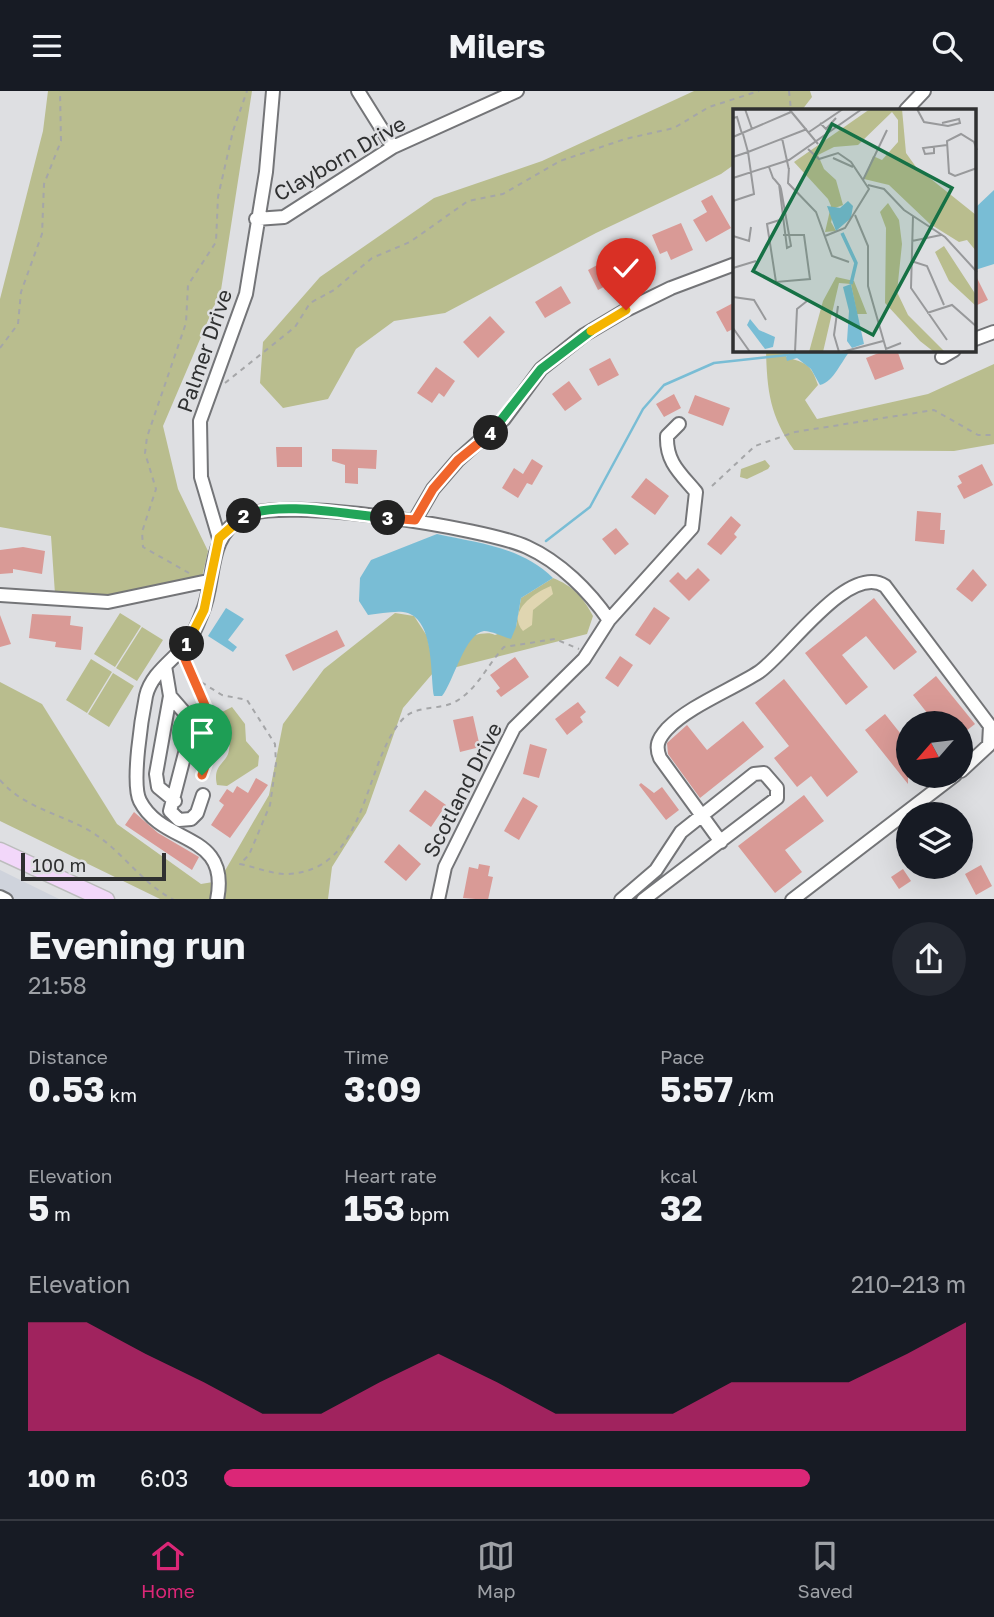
<!DOCTYPE html>
<meta charset="utf-8">
<style>
:root{--surface:#171b24;--page:#242831;--text:#f1f3f6;--muted:#9ea1a6;--line:#363941;--accent:#db2777}
body{margin:0;font-family:"Golos Text",sans-serif;background:var(--page);color:var(--text);height:100vh;display:flex;flex-direction:column;font-size:26px;white-space:nowrap}
*{box-sizing:border-box;margin:0}
p{font-size:23px;color:var(--muted)}
.icon{flex:none;width:38px;height:38px;fill:none;stroke:currentColor;stroke-width:2;stroke-linecap:round;stroke-linejoin:round}
.map{position:relative;height:808px;overflow:hidden}
.drawer{display:flex;flex-direction:column;background:var(--surface);flex:1}
.drawer>*{flex:none}
.needle{width:46px;rotate:242deg}
.buttons{position:absolute;left:896px;top:620px;display:grid;gap:14px}
.buttons a{display:grid;place-items:center;width:77px;height:77px;border-radius:50%;background:var(--surface);box-shadow:0 7px 28px #0002;font-size:35px}
.scale{position:absolute;left:21px;bottom:18px;width:145px;box-sizing:border-box;padding-left:7px;border:4px solid #2f3031;border-top:0;font-size:19px;line-height:24px;white-space:nowrap;color:#2f3031;-webkit-text-stroke:5px #dedfe2;paint-order:stroke}
.pin{position:absolute;display:grid;place-items:center;width:60px;height:60px;color:#fff;margin:-72px -30px;border-radius:50% 50% 50% 0;rotate:-45deg;box-shadow:0 0 7px #0007}
.pin .icon{rotate:45deg}
.km{position:absolute;width:35px;height:35px;margin:-18px;border-radius:50%;background:#222;color:#fff;font-size:19px;line-height:35px;text-align:center}
.round{display:grid;place-items:center;flex:none;width:74px;height:74px;border-radius:37px;background:var(--page)}
.head{display:flex;align-items:center;justify-content:space-between;height:119px;padding:0 28px}
h1{font-size:38px;font-weight:700;line-height:52px}
.figures{display:grid;grid-template-columns:repeat(3,1fr);gap:10px;height:119px;padding:7px 28px}
.figures div{display:grid;align-content:center}
.figures b{font-size:35px;font-weight:700}
.figures small{font-size:19px;font-weight:400}
.figures p{font-size:19px}
.chart{height:196px;padding:14px 28px}
.chart p{display:flex;justify-content:space-between}
.chart svg{width:100%;height:126px;margin-top:7px;fill:var(--accent);opacity:.7}
ul{padding:0 28px;list-style:none;font-size:23px}
li{display:grid;grid-template-columns:112px 84px 1fr;align-items:center;height:52px}
li i{height:18px;border-radius:9px;background:var(--accent)}
header{display:flex;justify-content:space-between;align-items:center;height:91px;padding:0 28px;background:var(--surface);font-size:32px;font-weight:700}
.tab-bar{display:flex;justify-content:space-around;align-items:center;height:98px;border-top:2px solid var(--line);background:var(--surface);font-size:19px;color:var(--muted)}
.tab-bar a{display:grid;justify-items:center;gap:4px}
.tab-bar .selected{color:var(--accent)}
.map>svg:first-child{display:block}
</style>
<header><svg class="icon" aria-label="menu" viewBox="0 0 24 24"><path d="M4 6h16M4 12h16M4 18h16"/></svg>Milers<svg class="icon" aria-label="search" viewBox="0 0 24 24"><circle cx="10" cy="10" r="6"/><path d="M15 15l6 6"/></svg></header>
<div class="map">
<svg width="994" height="809" viewBox="0 0 994 809">
<rect width="100%" height="100%" fill="#dedfe2"/>
<path fill="#cfd3dc" d="M0 779 59 808H0Z"/>
<path fill="#b9bd8e" d="M48 0H252L221 199 163 335 178 398 208 460 202 486 106 506 55 503 51 445 0 436V208L43 40Z
M694 0H810L812 6 802 19H735V73L721 83 596 142 445 222 394 230 356 258 328 308 283 317 260 292 263 251 320 186 434 107 542 70Z
M766 259H791L786 266C805 272 811 272 818 294L805 309 817 328 928 303 994 273V353L954 360 794 359C770 325 767 300 766 259Z
M765 369 770 375 768 378 747 388 740 386 741 378Z
M553 487C573 495 583 506 593 525L587 543 433 582 403 617 366 722 332 776 328 808H160L0 730V591L42 613 117 733 201 793 219 790 269 704 283 633 324 578 395 522 414 525 427 545 430 559C447 554 483 537 495 544L516 536 521 507Z
M120 522 141 535 115 576 94 563Z
M142 536 163 549 137 590 116 577Z
M91 568 112 581 87 622 66 609Z
M113 582 134 595 109 636 88 623Z
M232 616 245 633 246 650 259 665 258 675 227 695 217 694C212 673 227 673 229 659 232 644 220 636 222 621Z"/>
<path fill="#e0d6b1" d="M551 495 553 503 533 519 532 534 523 540C506 521 535 501 551 495Z"/>
<path fill="#79bdd5" d="M994 99V173L975 179V117Z
M791 259H851C841 270 834 291 820 294L811 278 797 267 787 270 786 266Z
M437 443C478 452 522 456 553 487L521 507 516 536 511 548C503 546 492 540 484 540 465 542 453 592 442 605H434C430 583 435 525 403 521 392 520 379 523 368 524L359 510 360 487 371 469Z
M226 517 244 528 228 549 237 556 233 561 208 545Z"/>
<g fill="none" stroke-linecap="round" stroke-linejoin="round">
<path stroke="#79bdd5" stroke-width="2.5" d="M546 450 590 416 643 318 664 294 714 272 787 264"/>
</g>
<path fill="#d99a96" d="M712 104 731 137 706 151 693 129 707 121 701 110Z
M681 132 693 159 671 169 667 160 660 163 652 144Z
M612 166 616 173 624 168 631 182 598 199 588 179Z
M975 183 988 209 975 215Z
M561 195 571 212 545 227 535 211Z
M735 211V237L727 241 716 221Z
M490 225 505 241 478 267 463 251Z
M886 259H897L904 278 875 289 866 267Z
M610 267 619 284 598 295 589 278Z
M436 276 455 290 444 306 439 302 432 312 417 302Z
M569 290 582 308 565 320 552 303Z
M674 303 681 317 664 326 656 313Z
M695 304 730 317 723 335 688 322Z
M276 356H302V376H277Z
M332 358 377 359 376 378 358 377V393L345 392V374L332 370Z
M532 368 543 375 532 394 527 392 518 407 502 397 514 377 523 383Z
M982 373 993 394 964 408 957 395 962 392 958 385Z
M646 387 669 405 655 424 631 406Z
M917 420 941 422 940 439H945L944 453 915 450Z
M731 425 741 434 734 443 737 446 721 464 707 453Z
M616 437 629 453 615 464 602 448Z
M23 456 45 460 42 483 13 478V482L0 483V459Z
M698 477 710 489 689 510 669 490 678 481 686 489Z
M973 478 987 494 972 511 956 498Z
M874 507 917 561 894 579 866 545 842 564 868 596 846 614 805 562Z
M654 516 670 527 650 554 635 544Z
M32 523 71 525 70 534 83 536 81 559 55 556 56 551 29 547Z
M0 524 11 553 0 556Z
M337 539 345 555 293 580 285 564Z
M620 565 633 574 618 596 605 587Z
M515 566 529 586 501 606 496 600 500 597 490 584Z
M936 585 975 633 961 644V632H935L913 604Z
M784 588 858 681 827 706 811 685 797 696 774 667 789 655 755 612Z
M578 611 586 621 580 626 583 631 567 644 555 628Z
M885 623 908 652V693L865 639Z
M473 625 480 656 460 661 453 629Z
M743 630 764 656 700 707 668 663 667 652 687 634 707 659Z
M530 653 547 658 539 687 523 683Z
M256 687 268 694 230 747 211 734 224 714 219 710 227 698 233 702 237 695 248 702Z
M641 692 654 702 662 696 679 719 666 729 639 694Z
M425 699 446 714 431 736 409 720Z
M804 704 824 730 785 759 802 781 775 802 738 755Z
M523 706 538 715 519 749 504 740Z
M134 721 158 742 199 766 192 779 125 734Z
M399 753 421 773 406 790 384 771Z
M479 773 490 775 488 785 493 786 488 809 463 807 469 776 478 778Z
M981 774 992 795 976 804 965 783Z
M903 778 911 790 899 798 891 786Z"/>
<g fill="none" stroke-linecap="round" stroke-linejoin="round">
<defs>
<path id="minor" d="M358 0 393 56
M906 19 924 0
M256 128 284 126 393 56 517 0
M975 248 994 241
M942 266 954 259
M415 429 433 398 458 369 504 328 541 278 584 244 626 219 671 197 735 173
M219 447 201 386 200 330 246 203 266 81 273 0
M0 504 108 511 208 490
M165 575 170 605 156 683 158 696 175 710
M170 605 190 628 191 639 170 720 179 729 191 728 197 722 203 704
M721 751 660 667C655 655 658 648 667 638 689 615 731 599 759 581 786 563 848 471 885 495L990 635 989 654 961 680
M0 806 6 809
M217 809C231 740 163 755 140 710 131 693 142 625 146 605 151 582 175 568 188 551 194 543 198 532 202 522 217 488 205 446 245 425 281 405 486 437 527 456 560 471 589 500 609 529
M438 809 445 776 514 637 584 568 609 529 692 437 696 401C680 382 666 371 667 345L679 333
M621 809 656 779 681 741 754 683 764 682 777 697V707L643 809
M792 809 955 684"/>
<path id="major" d="M0 760 106 809"/>
</defs>
<use href="#minor" stroke="#747578" stroke-width="16"/>
<use href="#major" stroke="#bcbdbd" stroke-width="19"/>
<path stroke="#a5a6a8" stroke-width="2" stroke-dasharray="5 5" stroke-linecap="butt" d="M789 0 791 19
M0 257 18 233 21 201 42 143 44 93 61 50 60 0
M225 292 295 236 310 212 334 199 372 167 410 151 468 110 503 103 560 70 625 48 674 37 709 16 759 0
M712 395 755 355 795 341 934 319 978 344H994
M189 482 143 456 142 441 156 398 145 362 147 346 186 232 188 194 216 151 218 106 233 40 247 0
M186 571C195 589 220 631 215 649 211 664 202 676 202 692
M193 586 222 604 247 609 275 653 276 672 270 714 249 764 240 773C255 776 271 783 287 783 368 780 362 676 401 630 415 613 437 620 455 611 478 598 487 574 504 556L555 548 579 558
M0 689C24 717 59 722 90 740 122 759 141 792 174 809"/>
<use href="#minor" stroke="#fff" stroke-width="12"/>
<use href="#major" stroke="#f2d7fa" stroke-width="16"/>
</g>
<g fill="none" stroke-linecap="round" stroke-linejoin="round">
<defs>
<path id="split-1" d="M187 553 181 559 217 642 202 684"/>
<path id="split-2" d="M187 553 204 519 219 447 244 425"/>
<path id="split-3" d="M244 425C279 409 349 424 388 427"/>
<path id="split-4" d="M388 427 415 429 433 398 458 369 491 342"/>
<path id="split-5" d="M491 342 541 278 591 240"/>
<path id="split-6" d="M591 240 626 219"/>
</defs>
<use href="#split-1" stroke="#fff" stroke-width="14"/>
<use href="#split-2" stroke="#fff" stroke-width="14"/>
<use href="#split-3" stroke="#fff" stroke-width="14"/>
<use href="#split-4" stroke="#fff" stroke-width="14"/>
<use href="#split-5" stroke="#fff" stroke-width="14"/>
<use href="#split-6" stroke="#fff" stroke-width="14"/>
<use href="#split-1" stroke="#f0652b" stroke-width="9"/>
<use href="#split-2" stroke="#f5b400" stroke-width="9"/>
<use href="#split-3" stroke="#22a559" stroke-width="9"/>
<use href="#split-4" stroke="#f0652b" stroke-width="9"/>
<use href="#split-5" stroke="#22a559" stroke-width="9"/>
<use href="#split-6" stroke="#f5b400" stroke-width="9"/>
</g>
<g text-anchor="middle" stroke-width="5" stroke-linejoin="round" paint-order="stroke">
<g font-size="21" fill="#2f3031" stroke="#dedfe2">
<text transform="translate(340 68) rotate(-30)" y="7">Clayborn Drive</text>
<text transform="translate(205 260) rotate(-71)" y="7">Palmer Drive</text>
<text transform="translate(463 699) rotate(-63)" y="7">Scotland Drive</text>
</g>
</g>
<g transform="translate(733 18)">
<rect width="243" height="243" fill="#dedfe2"/>
<path d="M137 0H169L173 44 183 58 243 106V142L234 131 226 133 197 115 156 76 131 70 140 47 149 51 165 33V11L159 3 125 36 101 38 85 46 91 60 103 71 110 96 102 99 98 113 103 122 92 123 98 97 95 90 61 53ZM155 94 166 111 169 135 164 183 175 206 212 243H201L187 232 152 194 153 119 147 103ZM211 137 243 186V197L216 172 202 143ZM103 168 121 172 134 205H124L118 175 106 174 90 243H76L90 192Z" fill="#b9bd8e"/>
<path d="M115 92 120 97 118 109 103 122 94 97 107 99ZM118 175 131 235 119 239 114 232 116 202 110 178ZM17 210 26 221 42 228 40 238 32 240 14 216Z" fill="#79bdd5"/>
<path fill="none" stroke="#79bdd5" stroke-width="3.5" d="M109 124 123 154 118 175"/>
<path fill="none" stroke="#98999b" stroke-width="2" d="M12 0 19 20M56 0 85 35M184 0 191 13 215 17 227 14 226 10 209 14M0 9 4 8 9 25M87 14 93 20 103 9M76 23 110 0M0 28 58 3M49 29 56 61M201 38V44L192 45 190 39 214 36M75 40 86 50 105 44 118 53 136 80 112 119 92 127M244 41 241 33 228 25 214 32 216 64 222 67 244 59M0 48 15 43 10 25M100 49 120 58M36 58 40 69 42 71 47 77 48 80 58 137 54 139 46 75M56 59 55 74 83 103 99 147 116 153M0 69 56 51 129 0M130 71 154 21M135 76 151 80 171 101 212 128 244 163M0 92 21 85 15 43 74 20M122 106 135 137V177L153 240 168 234M180 107 178 179 214 231M50 110 34 115 43 173 77 170 71 126H50M0 127 16 132 18 118M179 132 208 126M178 152 194 157 211 196M0 159 23 152M0 188 21 191 33 211M105 197 101 226 106 243M194 204 219 196 244 218M0 219 17 243M62 243 64 200 74 192M109 243 150 232"/>
<path fill="#167145" fill-opacity="0.15" stroke="#167145" stroke-width="3.5" d="M99 15 219 79 140 226 20 162Z"/>
<rect width="243" height="243" fill="none" stroke="#2f3031" stroke-width="3.5"/>
</g>
</svg>
<div class="buttons">
<a><svg class="needle" viewBox="-14 -14 28 28"><path d="M0-13l5 13h-10z" fill="#e53935"/><path d="M0 13l5-13h-10z" fill="#9ea1a6"/></svg></a>
<a><svg class="icon" aria-label="layers" viewBox="0 0 24 24"><path d="M12 4l9 5-9 5-9-5zM3 14l9 5 9-5"/></svg></a>
</div>
<div class="scale">100 m</div>
<div class="pin" style="left:202px;top:684px;background:#1e9e55"><svg class="icon" aria-label="arrive" viewBox="0 0 24 24"><path d="M6 21V4h12l-3 4 3 4H6"/></svg></div>
<div class="pin" style="left:626px;top:219px;background:#d93025"><svg class="icon" aria-label="check" viewBox="0 0 24 24"><path d="M5 12l5 5 9-10"/></svg></div>
<b class="km" style="left:187px;top:553px">1</b>
<b class="km" style="left:244px;top:425px">2</b>
<b class="km" style="left:388px;top:427px">3</b>
<b class="km" style="left:491px;top:342px">4</b>
</div>
<section class="drawer">
<div class="head"><div><h1>Evening run</h1><p>21:58</p></div><a class="round"><svg class="icon" aria-label="share" viewBox="0 0 24 24"><path d="M12 15V3M7 8l5-5 5 5M5 13v7h14v-7"/></svg></a></div>
<div class="figures">
<div><p>Distance</p><b>0.53<small> km</small></b></div>
<div><p>Time</p><b>3:09</b></div>
<div><p>Pace</p><b>5:57<small> /km</small></b></div>
</div>
<div class="figures">
<div><p>Elevation</p><b>5<small> m</small></b></div>
<div><p>Heart rate</p><b>153<small> bpm</small></b></div>
<div><p>kcal</p><b>32</b></div>
</div>
<div class="chart"><p><span>Elevation</span>210–213 m</p>
<svg viewBox="0 0 160 44" preserveAspectRatio="none"><path d="M0 44V6L10 6L20 17L30 27L40 38L50 38L60 27L70 17L80 27L90 38L100 38L110 38L120 27L130 27L140 27L150 17L160 6V44z"/></svg>
</div>
<ul>
<li><b>100 m</b>6:03<i style="width:79%"></i></li>
</ul>
</section>
<nav class="tab-bar">
<a class="selected"><svg class="icon" aria-label="home" viewBox="0 0 24 24"><path d="M3 11l9-7 9 7M6 9v11h12V9"/></svg>Home</a>
<a><svg class="icon" aria-label="map" viewBox="0 0 24 24"><path d="M3 6l6-2 6 2 6-2v14l-6 2-6-2-6 2zM9 4v14M15 6v14"/></svg>Map</a>
<a><svg class="icon" aria-label="saved" viewBox="0 0 24 24"><path d="M7 4h10v16l-5-4-5 4z"/></svg>Saved</a>
</nav>
